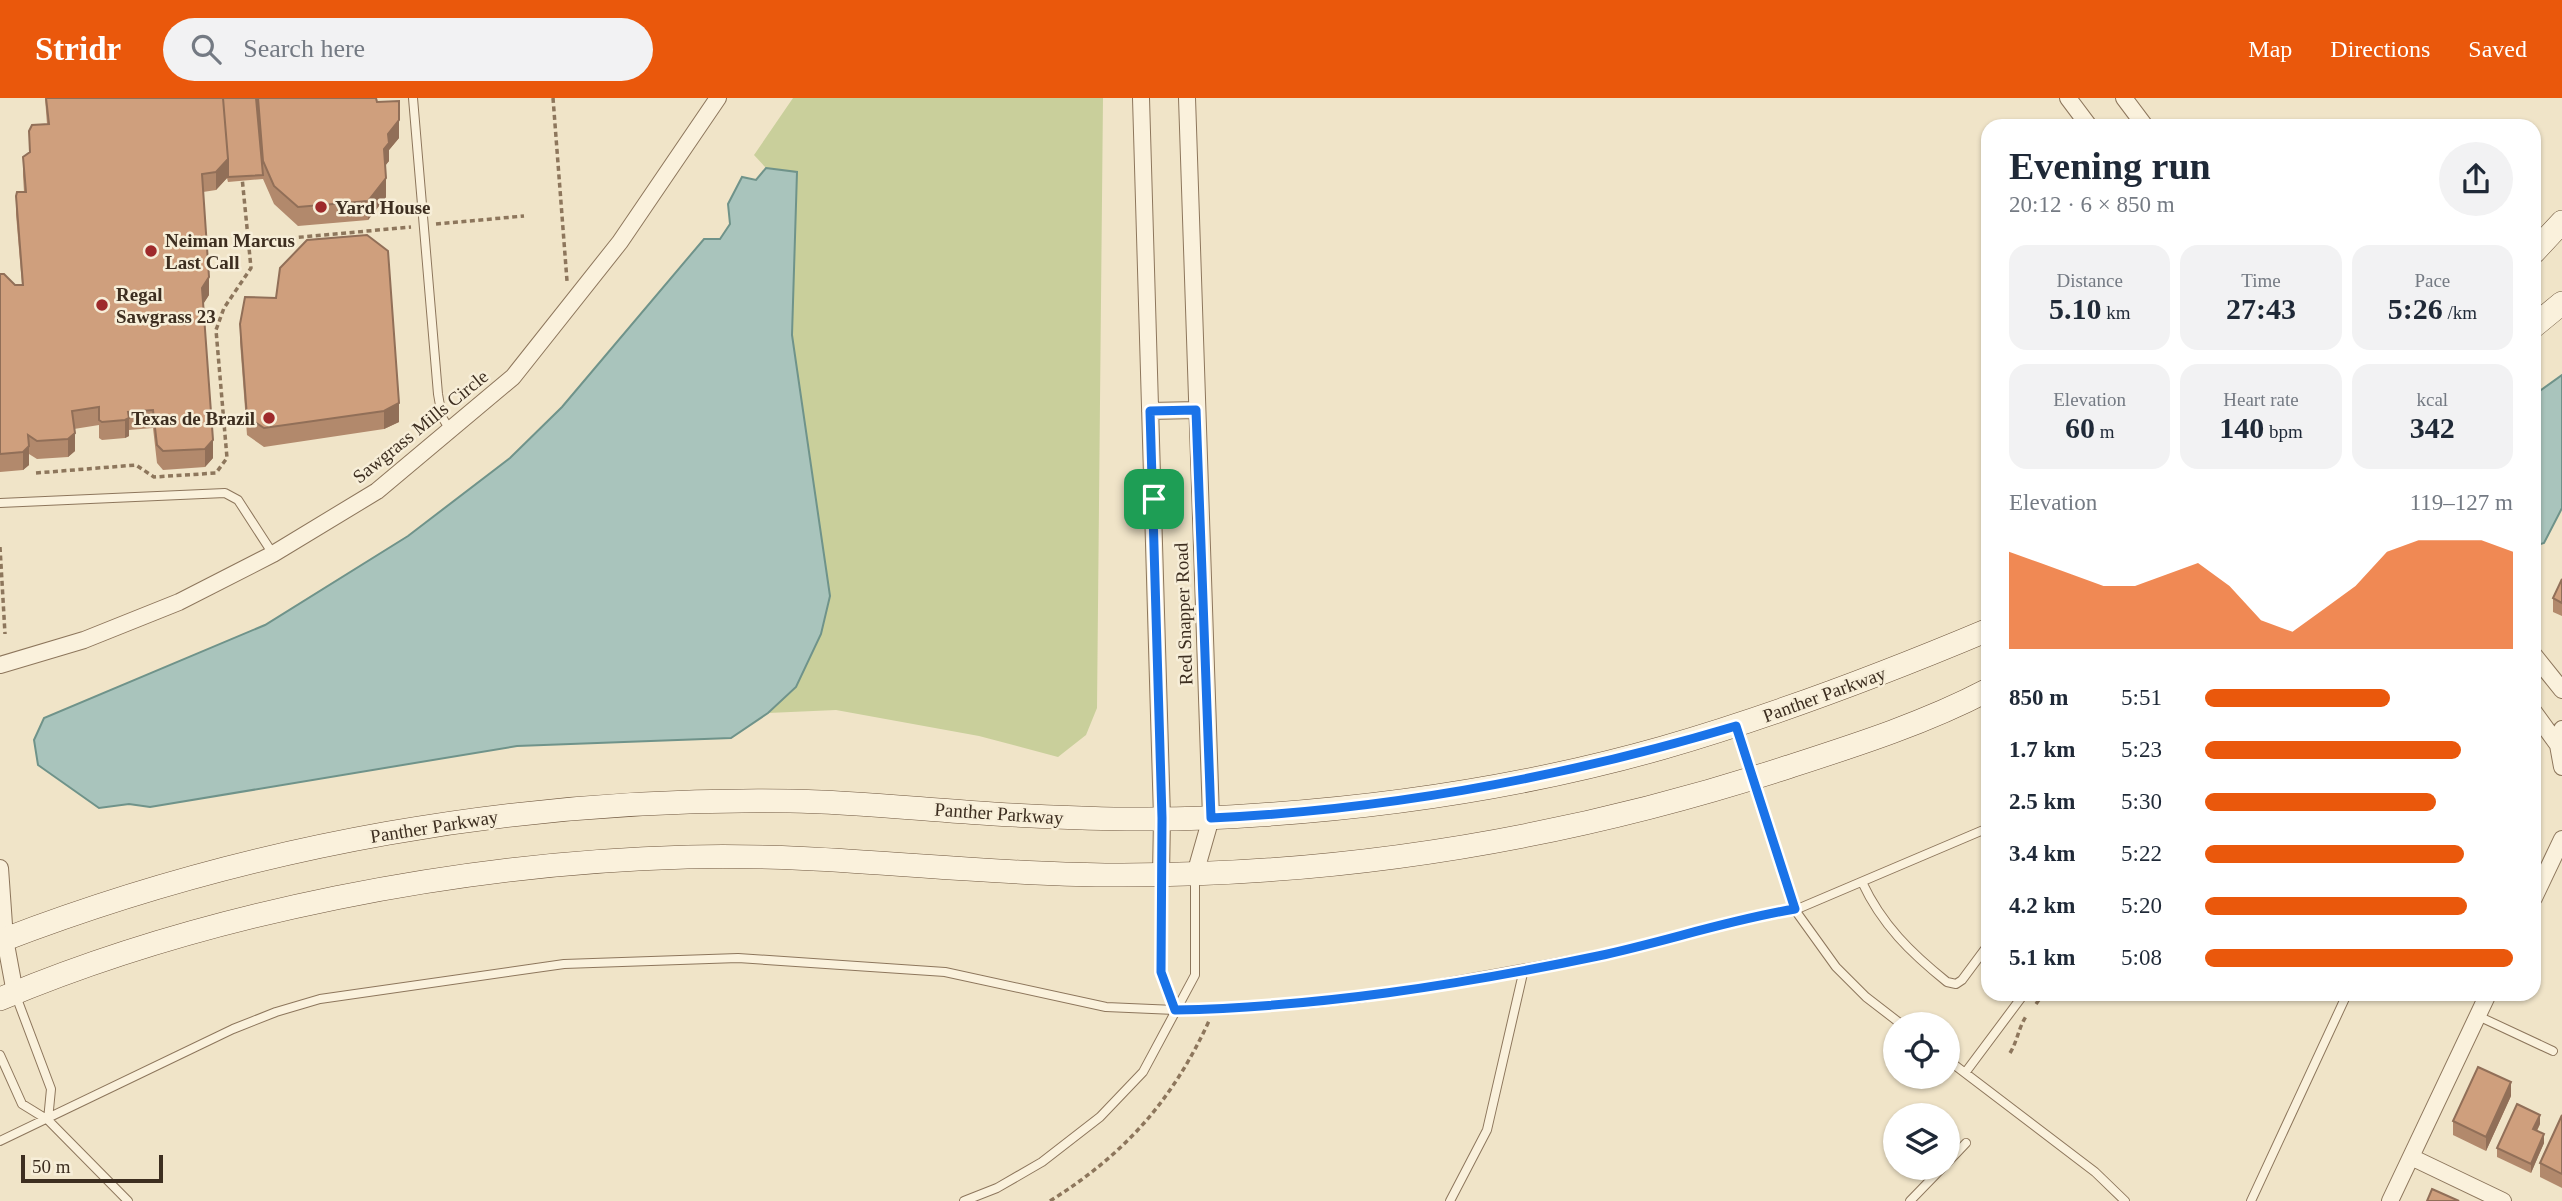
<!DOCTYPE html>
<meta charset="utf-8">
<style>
:root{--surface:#fff;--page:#f2f2f3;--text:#1f2937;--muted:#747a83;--accent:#ea580c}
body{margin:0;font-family:"Times New Roman",serif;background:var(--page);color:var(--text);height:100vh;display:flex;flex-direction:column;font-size:26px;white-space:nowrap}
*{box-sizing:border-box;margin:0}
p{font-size:23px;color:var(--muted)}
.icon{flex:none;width:38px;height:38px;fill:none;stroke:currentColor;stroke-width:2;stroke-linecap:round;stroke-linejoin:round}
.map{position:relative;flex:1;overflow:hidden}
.side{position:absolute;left:1981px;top:21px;width:560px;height:882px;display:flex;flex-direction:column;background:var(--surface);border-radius:21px;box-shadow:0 2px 5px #0004}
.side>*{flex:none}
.fabs{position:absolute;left:1883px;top:914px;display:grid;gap:14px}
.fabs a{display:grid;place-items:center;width:77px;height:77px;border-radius:50%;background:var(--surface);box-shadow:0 2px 5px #0004;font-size:35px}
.scale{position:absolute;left:21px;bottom:18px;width:142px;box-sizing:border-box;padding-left:7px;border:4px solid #3d2e20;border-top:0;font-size:19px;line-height:24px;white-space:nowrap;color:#3d2e20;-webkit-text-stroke:5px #f7eed8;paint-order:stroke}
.pin{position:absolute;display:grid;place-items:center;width:60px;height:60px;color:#fff;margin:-30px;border-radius:14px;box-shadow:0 4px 10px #0006}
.round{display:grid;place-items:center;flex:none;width:74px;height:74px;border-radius:37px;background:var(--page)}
.overview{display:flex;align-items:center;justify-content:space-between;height:119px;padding:0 28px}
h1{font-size:38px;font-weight:700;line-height:52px}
.figures{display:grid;grid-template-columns:repeat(3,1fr);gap:10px;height:119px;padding:7px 28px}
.figures div{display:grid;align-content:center;border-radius:18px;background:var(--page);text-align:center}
.figures b{font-size:30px;font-weight:700}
.figures small{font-size:19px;font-weight:400}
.figures p{font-size:19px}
.chart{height:196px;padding:14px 28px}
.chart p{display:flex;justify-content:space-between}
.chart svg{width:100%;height:126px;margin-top:7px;fill:var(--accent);opacity:.7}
ul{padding:0 28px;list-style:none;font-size:23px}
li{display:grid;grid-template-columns:112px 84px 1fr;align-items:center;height:52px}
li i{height:18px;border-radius:9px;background:var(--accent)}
header{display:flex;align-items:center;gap:42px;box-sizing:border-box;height:98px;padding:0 35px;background:var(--accent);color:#fff}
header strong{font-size:33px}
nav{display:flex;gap:38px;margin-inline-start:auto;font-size:24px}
.search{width:490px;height:63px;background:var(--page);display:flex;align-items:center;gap:18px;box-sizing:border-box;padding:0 24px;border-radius:38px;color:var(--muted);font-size:26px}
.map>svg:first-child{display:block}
</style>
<header>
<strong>Stridr</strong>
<div class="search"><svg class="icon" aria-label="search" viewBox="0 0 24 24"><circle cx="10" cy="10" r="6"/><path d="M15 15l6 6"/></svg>Search here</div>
<nav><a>Map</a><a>Directions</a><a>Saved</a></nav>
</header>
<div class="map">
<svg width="2562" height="1103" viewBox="0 0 2562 1103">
<rect width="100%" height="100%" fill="#f0e4c8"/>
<path fill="#c9cf9b" d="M793 0H1103L1097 610 1086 637 1058 659 979 638 836 612 768 615 796 588 830 498 792 237 797 75 766 70 754 57Z"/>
<path fill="#a9c4bc" stroke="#6f938a" stroke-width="2" d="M766 70 797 74 792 237 830 498 821 536 796 589 768 615 731 640 517 648 150 709 129 706 99 710 38 667 34 642 44 620 265 527 408 438 510 360 562 309 704 141H720L730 126 728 106 742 79 756 82Z
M2562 277V410L2544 445 2534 448V297Z"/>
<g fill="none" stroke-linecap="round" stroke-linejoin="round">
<defs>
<path id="service" d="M413 0 438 296 442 319 450 332
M0 405 225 395 238 402 273 456
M1736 631 1795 812 1836 869 1866 899 1901 926
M1161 778V874L1175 912
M1862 784C1882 827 1911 855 1947 884L1956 886 1962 882 1988 847
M16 898 51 991 48 1022
M2478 918 2553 953
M0 957 22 1006 48 1022 128 1103
M1948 962 2095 1074 2125 1103
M1965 975 2024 896
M0 1043 233 931 276 914 320 901 564 866 738 860 945 874 1106 909 1175 912 1306 906 1361 900 1599 857 1752 819 1795 812 1988 730
M1948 1064 1966 1045
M964 1103 997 1090 1042 1064 1100 1019 1143 974 1195 877V779
M1450 1103 1487 1032 1524 871
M1910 1103 1943 1069
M2251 1103 2347 896"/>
<path id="minor" d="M1141 0 1162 720 1161 777
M1187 0 1211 720 1195 776
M2068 0 2089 28
M2124 0 2145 28
M1150 313 1197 312
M2534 557 2562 592
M0 567 84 542 179 504 273 456 377 393 513 279 620 144 718 0
M2534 614 2558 647
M2562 631 2558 647 2562 669
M0 770 5 841 15 895
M2534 800 2562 741
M2411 1059 2503 1103
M2390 1103 2488 896"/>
<path id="secondary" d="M2534 154 2562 124
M2534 228 2562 205
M0 843C252 746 520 699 790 703 858 704 926 712 994 716 1082 721 1171 724 1259 717 1394 708 1531 687 1662 650 1773 618 1881 577 1988 532
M0 901C207 814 463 765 687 759 827 755 965 776 1105 777 1338 779 1567 741 1788 669 1856 647 1925 625 1988 592"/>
</defs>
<use href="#service" stroke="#8d765c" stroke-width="10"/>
<use href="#minor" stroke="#8d765c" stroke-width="18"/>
<use href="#secondary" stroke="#6f573f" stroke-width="24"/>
<path stroke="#8d765c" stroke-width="3.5" stroke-dasharray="5 3.5" stroke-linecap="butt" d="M553 0 567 183
M436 126 524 118
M248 144 411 129
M36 375 136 367 154 379 216 375 227 360 216 232 224 210 251 170 242 79
M0 449 5 536
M2036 906 2043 896
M2010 955C2018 942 2018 930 2027 917
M1050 1103C1125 1056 1172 1003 1209 923"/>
<use href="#service" stroke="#faf1dc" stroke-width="8"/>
<use href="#minor" stroke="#faf1dc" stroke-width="16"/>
<use href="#secondary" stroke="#faf1dc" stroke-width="23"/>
</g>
<path fill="#b2896c" d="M45 0H376L377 4 399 3V40L389 52V63L385 68 386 99 368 122 298 128 274 106 263 81 228 84 227 80 216 92 203 94 209 197 203 206 213 360 205 369 163 372 157 365 153 330 129 332V338L125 340 102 342 99 340V327L74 331 75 353 68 359 37 361 29 356V367L23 372 0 374V176L15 187H22L16 116V98L24 94 23 77V59L29 55V33L47 26Z
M276 200 399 324 384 331 264 349 247 337 240 244V226Z
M2562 481V518L2553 514V500Z
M2511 998 2486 1053 2453 1037V1023Z
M2562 1017V1090L2540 1079V1065Z
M2540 1026 2537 1033 2544 1045 2531 1075 2497 1059V1050Z"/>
<path fill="#916f58" d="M399 22V40L389 52V63L384 69V51L388 36Z
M228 61V79L216 92V74Z
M386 80V99L368 122V103Z
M209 179V197L202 208V190Z
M399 305V324L384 331V313Z
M129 320V338L125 340V322Z
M75 335V353L68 359V341Z
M213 342V360L205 369V351Z
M29 348V367L23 372V354Z
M2511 984V998L2486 1053V1039Z
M2540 1017V1026L2533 1040V1031Z
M2544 1036V1045L2531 1075V1066Z"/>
<path fill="#cf9f7d" stroke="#916f58" stroke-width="2" d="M46 0H223L228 61 216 74 202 76 209 179 202 190 213 342 205 351 163 353 157 347 153 312 128 314 129 320 125 322 102 324 99 322V309L72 313 75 335 68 341 37 343 28 337 29 348 23 354 0 356V176H4L15 187H23L16 98 17 94H26L23 59 30 54 29 33 32 27 49 26Z
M223 0H256L263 77 228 79V61Z
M258 0H376L377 4 399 3V22L388 36 389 45 384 51 386 80 368 103 298 109 274 88 263 63Z
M367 137 388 153 399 305 384 313 264 330 247 319 240 226 245 199 276 200 280 170 307 142Z
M2562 481V505L2553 500Z
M2478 969 2511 984 2486 1039 2453 1023Z
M2517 1006 2540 1017 2533 1031 2544 1036 2531 1066 2497 1050Z
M2562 1017V1076L2540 1065Z
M2432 1091 2459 1103H2427Z"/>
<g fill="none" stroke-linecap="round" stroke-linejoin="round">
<defs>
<path id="route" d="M1196 312 1211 720C1390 712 1564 679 1736 628L1795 811C1728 822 1664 844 1598 858 1459 887 1318 909 1175 912L1161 874 1162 720 1150 313Z"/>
</defs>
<use href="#route" stroke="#fff" stroke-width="14"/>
<use href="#route" stroke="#1a73e8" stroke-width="9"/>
</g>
<g fill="#9e2a2b" stroke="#f7eed8" stroke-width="2.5">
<circle cx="321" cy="109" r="7"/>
<circle cx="151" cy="153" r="7"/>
<circle cx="102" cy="207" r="7"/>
<circle cx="269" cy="320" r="7"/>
</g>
<g text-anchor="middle" stroke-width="5" stroke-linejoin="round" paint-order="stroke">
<g font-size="19" font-weight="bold" fill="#3d2e20" stroke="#f7eed8" text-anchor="start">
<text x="335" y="116">Yard House</text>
<text x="165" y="149">Neiman Marcus<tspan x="165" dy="22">Last Call</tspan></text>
<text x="116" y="203">Regal<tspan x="116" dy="22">Sawgrass 23</tspan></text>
<text x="255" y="327" text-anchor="end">Texas de Brazil</text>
</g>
<g font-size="19" fill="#3d2e20" stroke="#f7eed8">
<text transform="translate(420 328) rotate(-39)" y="7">Sawgrass Mills Circle</text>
<text transform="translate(1183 516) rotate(-92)" y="7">Red Snapper Road</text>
<text transform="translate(1824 596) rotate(-20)" y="7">Panther Parkway</text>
<text transform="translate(999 715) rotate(4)" y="7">Panther Parkway</text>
<text transform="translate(434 728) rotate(-9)" y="7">Panther Parkway</text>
</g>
</g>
</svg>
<div class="fabs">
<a><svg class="icon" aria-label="locate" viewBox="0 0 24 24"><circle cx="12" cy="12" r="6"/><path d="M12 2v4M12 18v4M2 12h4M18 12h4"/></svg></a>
<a><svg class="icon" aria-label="layers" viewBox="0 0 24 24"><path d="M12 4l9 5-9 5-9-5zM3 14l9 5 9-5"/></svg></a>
</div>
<div class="scale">50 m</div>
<div class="pin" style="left:1154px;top:401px;background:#1e9e55"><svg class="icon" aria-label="arrive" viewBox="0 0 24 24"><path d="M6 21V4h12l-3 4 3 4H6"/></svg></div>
<section class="side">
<div class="overview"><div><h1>Evening run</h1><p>20:12 · 6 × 850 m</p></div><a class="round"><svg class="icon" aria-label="share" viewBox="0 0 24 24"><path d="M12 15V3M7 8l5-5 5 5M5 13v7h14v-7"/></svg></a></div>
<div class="figures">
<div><p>Distance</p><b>5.10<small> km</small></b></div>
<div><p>Time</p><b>27:43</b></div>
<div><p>Pace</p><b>5:26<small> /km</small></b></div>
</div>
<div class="figures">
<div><p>Elevation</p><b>60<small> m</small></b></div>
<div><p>Heart rate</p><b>140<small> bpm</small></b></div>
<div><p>kcal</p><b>342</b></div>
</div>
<div class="chart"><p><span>Elevation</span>119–127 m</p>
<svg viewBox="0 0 160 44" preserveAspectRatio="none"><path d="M0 44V10L10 14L20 18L30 22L40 22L50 18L60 14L70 22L80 34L90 38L100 30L110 22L120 10L130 6L140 6L150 6L160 10V44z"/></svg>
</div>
<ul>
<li><b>850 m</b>5:51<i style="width:60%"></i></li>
<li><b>1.7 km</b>5:23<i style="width:83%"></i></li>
<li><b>2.5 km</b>5:30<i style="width:75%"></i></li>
<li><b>3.4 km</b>5:22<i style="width:84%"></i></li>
<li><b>4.2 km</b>5:20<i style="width:85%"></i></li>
<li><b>5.1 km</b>5:08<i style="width:100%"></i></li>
</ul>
</section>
</div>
